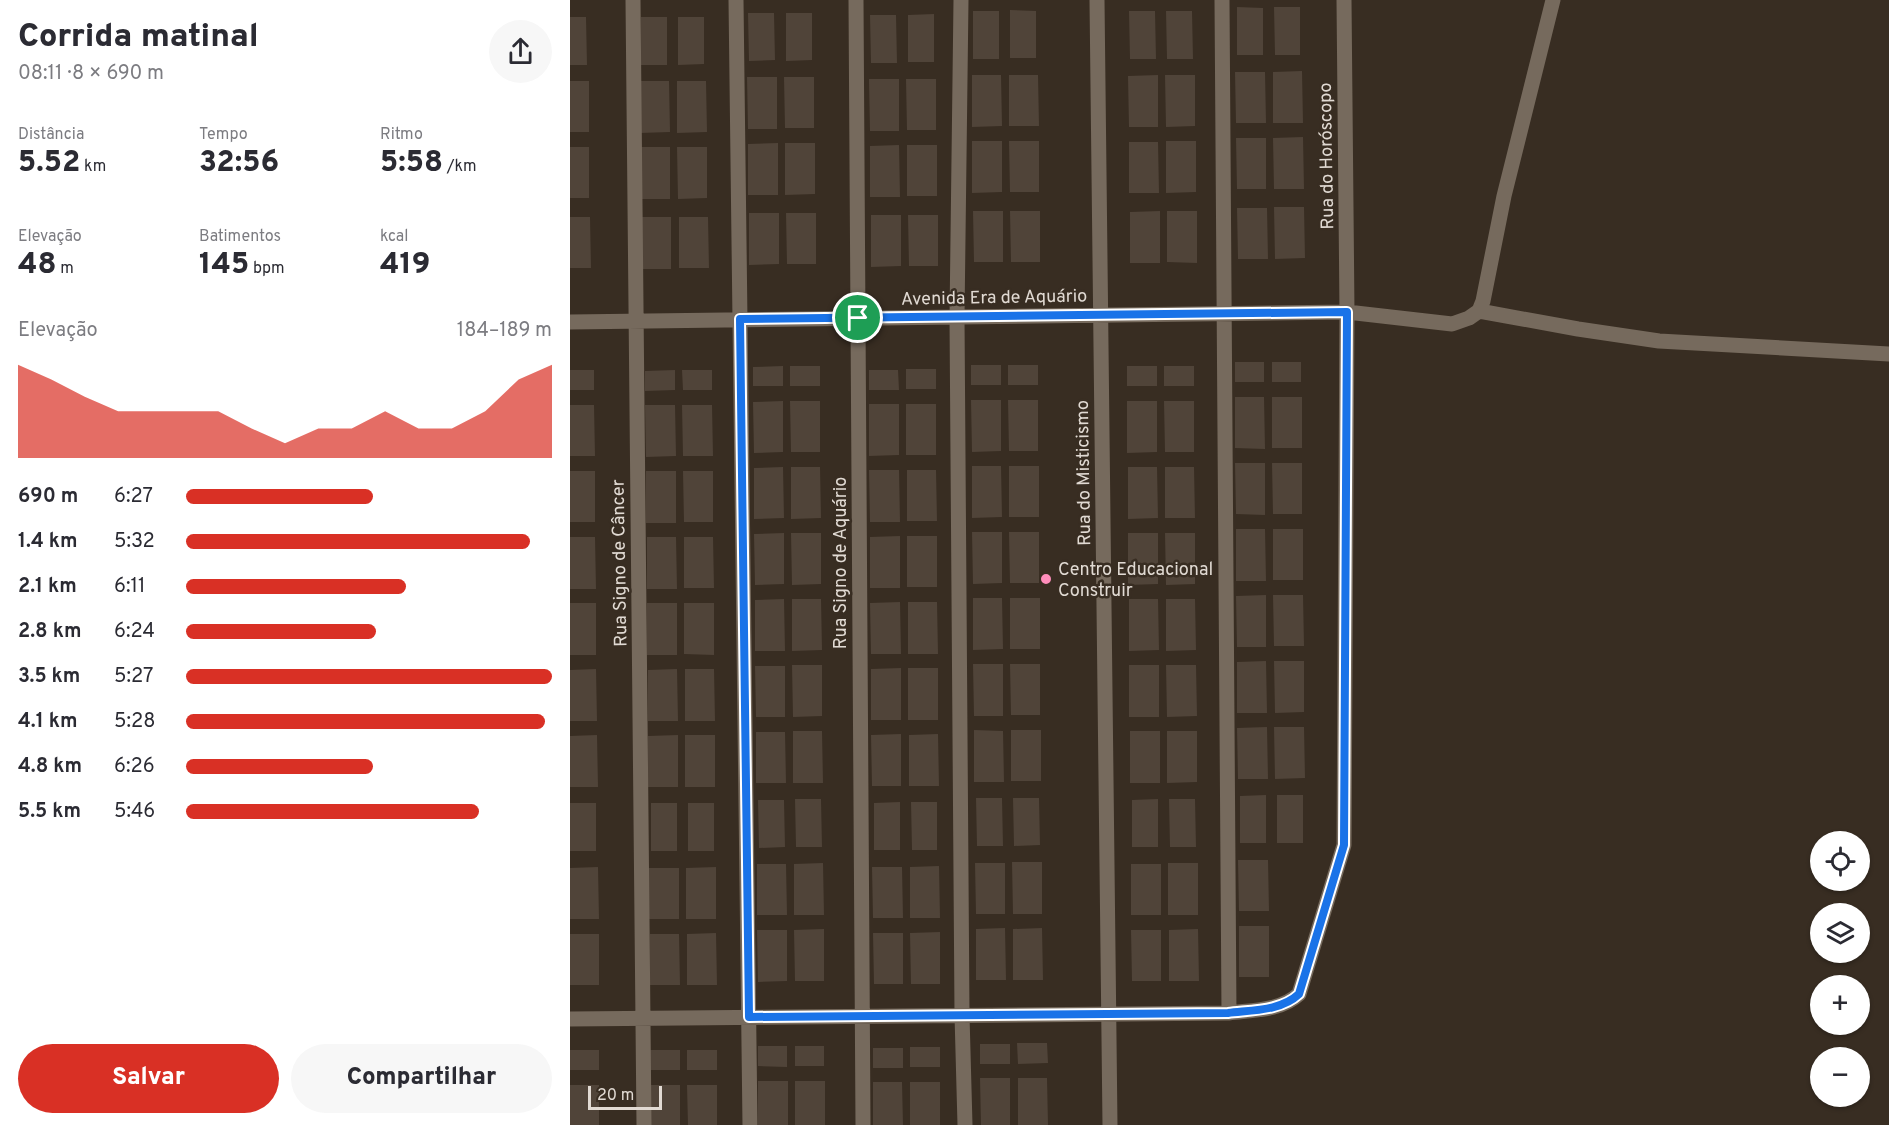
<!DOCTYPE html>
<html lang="pt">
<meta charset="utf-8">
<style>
:root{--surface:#fff;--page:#f7f7f7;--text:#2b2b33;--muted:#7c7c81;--accent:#d93025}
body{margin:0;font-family:Overpass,sans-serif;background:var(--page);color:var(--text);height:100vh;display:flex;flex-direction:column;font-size:22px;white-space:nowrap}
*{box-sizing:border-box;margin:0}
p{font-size:20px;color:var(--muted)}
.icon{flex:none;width:33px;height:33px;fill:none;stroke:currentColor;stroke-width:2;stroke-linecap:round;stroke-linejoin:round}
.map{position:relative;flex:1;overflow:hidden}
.drawer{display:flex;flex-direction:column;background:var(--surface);width:570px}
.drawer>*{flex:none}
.buttons{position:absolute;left:1240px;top:831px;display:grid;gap:12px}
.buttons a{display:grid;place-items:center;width:60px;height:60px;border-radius:50%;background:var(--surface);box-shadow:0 2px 4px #0004;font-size:30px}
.scale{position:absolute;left:18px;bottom:15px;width:74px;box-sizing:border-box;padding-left:6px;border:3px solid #e1dad3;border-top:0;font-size:16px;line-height:21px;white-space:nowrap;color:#e1dad3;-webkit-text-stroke:4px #382d22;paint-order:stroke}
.pin{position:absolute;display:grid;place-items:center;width:51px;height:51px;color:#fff;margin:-26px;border:3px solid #fff;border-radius:50%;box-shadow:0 2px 6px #0007}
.round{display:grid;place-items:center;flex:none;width:63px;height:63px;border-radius:32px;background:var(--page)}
.summary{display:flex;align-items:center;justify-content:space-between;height:102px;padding:0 18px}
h1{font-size:33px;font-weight:800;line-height:45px}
.stats{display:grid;grid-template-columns:repeat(3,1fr);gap:9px;height:102px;padding:6px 18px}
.stats div{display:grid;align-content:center}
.stats b{font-size:30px;font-weight:800}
.stats small{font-size:16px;font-weight:400}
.stats p{font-size:16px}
.chart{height:168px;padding:12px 18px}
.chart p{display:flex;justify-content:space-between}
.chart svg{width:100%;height:108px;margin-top:6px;fill:var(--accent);opacity:.7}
.cta{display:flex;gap:12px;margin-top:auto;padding:12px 18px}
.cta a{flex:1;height:69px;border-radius:36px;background:var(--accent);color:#fff;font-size:24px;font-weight:800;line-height:69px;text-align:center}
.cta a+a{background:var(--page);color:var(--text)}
ul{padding:0 18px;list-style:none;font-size:20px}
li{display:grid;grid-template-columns:96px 72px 1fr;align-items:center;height:45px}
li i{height:15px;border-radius:8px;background:var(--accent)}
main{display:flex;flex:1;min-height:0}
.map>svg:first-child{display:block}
</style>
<main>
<section class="drawer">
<div class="summary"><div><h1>Corrida matinal</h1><p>08:11 · 8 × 690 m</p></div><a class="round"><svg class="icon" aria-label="share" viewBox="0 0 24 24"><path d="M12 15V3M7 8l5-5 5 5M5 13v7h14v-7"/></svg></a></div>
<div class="stats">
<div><p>Distância</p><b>5.52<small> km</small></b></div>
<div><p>Tempo</p><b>32:56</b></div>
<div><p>Ritmo</p><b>5:58<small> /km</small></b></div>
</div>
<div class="stats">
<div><p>Elevação</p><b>48<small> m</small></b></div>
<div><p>Batimentos</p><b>145<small> bpm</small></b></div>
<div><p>kcal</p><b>419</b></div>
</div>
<div class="chart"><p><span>Elevação</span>184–189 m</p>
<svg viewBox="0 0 160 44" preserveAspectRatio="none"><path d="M0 44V6L10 12L20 19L30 25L40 25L50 25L60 25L70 32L80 38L90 32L100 32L110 25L120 32L130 32L140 25L150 12L160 6V44z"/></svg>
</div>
<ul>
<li><b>690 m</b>6:27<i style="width:51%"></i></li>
<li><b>1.4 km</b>5:32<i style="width:94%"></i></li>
<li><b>2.1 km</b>6:11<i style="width:60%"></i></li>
<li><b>2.8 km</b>6:24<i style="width:52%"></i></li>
<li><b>3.5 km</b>5:27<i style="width:100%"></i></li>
<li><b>4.1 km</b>5:28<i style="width:98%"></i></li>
<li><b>4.8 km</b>6:26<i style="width:51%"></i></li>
<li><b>5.5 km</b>5:46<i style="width:80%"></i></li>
</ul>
<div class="cta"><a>Salvar</a><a>Compartilhar</a></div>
</section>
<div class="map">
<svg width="1319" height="1125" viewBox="0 0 1319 1125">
<rect width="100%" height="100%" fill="#382d22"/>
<path fill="#504439" d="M667 7 693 8V55H667Z
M704 7H730V55H705Z
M440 10 466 11V58H440Z
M403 11H429V59H403Z
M559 11H585L586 59H560Z
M596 11H622L623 59H597Z
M178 13H204L205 60 179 61Z
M216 13H242V60L216 61Z
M364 14V62H338V15Z
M300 15H326L327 63H301Z
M0 17H16L17 65H0Z
M71 17H97V65H71Z
M108 17H134V64L108 65Z
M732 71 733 123H703V72Z
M665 72H695L696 123H666Z
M402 75H431L432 126 402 127Z
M439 75H468L469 126H439Z
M588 75V127H559L558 76Z
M595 75H625V126L596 127Z
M177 77H207V129H178Z
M214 77H244V128H215Z
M299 79H329V131H300Z
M336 79H366V130H337Z
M0 81H19V132H0Z
M70 81H99L100 132 70 133Z
M107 81H136L137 132 107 133Z
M733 137 734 189H704L703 138Z
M666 138H696V189H667Z
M402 141H432V192L402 193Z
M439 141H469V192H440Z
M596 141H626V192L596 193Z
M559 142H588L589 193H559Z
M208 143V195H178V144Z
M215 143H245V194L215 195Z
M329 145 330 197H300V146Z
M337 145H367V196H337Z
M0 147H19V198H0Z
M70 147H100V199H71Z
M107 147H137V198L108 199Z
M704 207H734L735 258 705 259Z
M667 208H697L698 259H668Z
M403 211H433V262H404Z
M440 211H470V262H441Z
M590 211V263H560V212Z
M597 211H627V263L597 262Z
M179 213H209V264L179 265Z
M216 213H246V264H217Z
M301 215H331V266L301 267Z
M338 215H368V266H339Z
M0 217H20L21 268H0Z
M71 217H101V269H72Z
M109 217H138L139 268H109Z
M665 362H694V382H665Z
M702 362H731V382H702Z
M401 365H431V385H401Z
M438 365H468V385H438Z
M213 366V386H183V367Z
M220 366H250V386H220Z
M557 366H587V386H557Z
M594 366H624V386H594Z
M336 369H366V389H336Z
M0 370H24V390H0Z
M105 370V390L75 391V371Z
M112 370H142V390H113Z
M299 370H328L329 390H299Z
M665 397H694L695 449 665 448Z
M702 397H732V448H702Z
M401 400H431V451L402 452Z
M438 400H468V451H439Z
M213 401V452L184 453 183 402Z
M220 401H250V452H221Z
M557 401H587V452L557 453Z
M594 401H624V452H595Z
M299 404H329V455L299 456Z
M336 404H366V455H336Z
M0 405H24L25 456H0Z
M75 405H105L106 456 76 457Z
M112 405H142L143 456H113Z
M665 463H695V515L666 514Z
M702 463H732V514H703Z
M402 466H431L432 517 402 518Z
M439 466H469V517H439Z
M213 467 214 518 184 519V468Z
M221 467H250L251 518 221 519Z
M558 467H587L588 518 558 519Z
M595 467H624L625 518H595Z
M299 470H329L330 522H300Z
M337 470H366L367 521H337Z
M0 471H25V522H0Z
M76 471H106V523H76Z
M113 471H143V522H114Z
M666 529H695L696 581H666Z
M703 529H733V580H703Z
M402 532H432V583L403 584Z
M439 532H469V583H440Z
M214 533V584L185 585 184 534Z
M221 533H251V584L222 585Z
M558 533H588V584L558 585Z
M595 533H625V584L596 585Z
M330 536V588H300V537Z
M337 536H367V587H337Z
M0 537H25L26 589H0Z
M77 537H106L107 589H77Z
M114 537H143L144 588H114Z
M696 595V647H667L666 596Z
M703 595H733L734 646H704Z
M403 598H432L433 649 403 650Z
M440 598H470V649H440Z
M214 599 215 651H185V600Z
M222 599H251L252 650 222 651Z
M559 599H588L589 650 559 651Z
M596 599H625L626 650 596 651Z
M330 602 331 654H301L300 603Z
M338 602H367L368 654H338Z
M0 603H26V655H0Z
M77 603H107V655H77Z
M114 603H144V655L114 654Z
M696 661 697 713H667V662Z
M704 661H734V712L705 713Z
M403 664H433V716H404Z
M440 664H470V715H441Z
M222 665H252V716L223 717Z
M559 665H589V717H559Z
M596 665H626L627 716 597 717Z
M185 666H215V717H186Z
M331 668V720H301V669Z
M338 668H368V720H338Z
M26 669 27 721H0V670Z
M107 669 108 721H78V670Z
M115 669H144L145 721H115Z
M697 727 698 779H668L667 728Z
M704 727H734L735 778 705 779Z
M404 730 433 731 434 782H404Z
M441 730H471V781H441Z
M223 731H252L253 783H223Z
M560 731H590V783H560Z
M597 731H627V782L597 783Z
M186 732H215L216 783H186Z
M331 734V786H302L301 735Z
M368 734 369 786H339V735Z
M27 735 28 787H0V736Z
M108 735V787H78V736Z
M115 735H145V787H115Z
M696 795V843H670V796Z
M707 795H733V843H707Z
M406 798H432L433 846H407Z
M443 798H469L470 845 444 846Z
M225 799H251L252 847H226Z
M588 799V847H562V800Z
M599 799H625L626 847H600Z
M188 800H214L215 847 189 848Z
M330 802V850H304V803Z
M341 802H367V850H342Z
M0 803H26V851H0Z
M81 803H107V851H81Z
M118 803H144V851H118Z
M668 860H698L699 911H669Z
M442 862H472V914H443Z
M253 863 254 915H224V864Z
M405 863H435V914H406Z
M598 863H628V915H598Z
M187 864H216L217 915H187Z
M561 864H591V915H561Z
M369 866 370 918H340V867Z
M28 867 29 919H0V868Z
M146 867V919H116V868Z
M302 867H332L333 918H303Z
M79 868H109V919H79Z
M669 926H699V977H669Z
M435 928 436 980H406V929Z
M472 928 473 980H443V929Z
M254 929V981H225L224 930Z
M628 929 629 981H599V930Z
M187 930H217V981L188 982Z
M561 930H591V981H562Z
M370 932V984H341L340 933Z
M146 933 147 985H117V934Z
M303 933H333V984H304Z
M0 934H29V985H0Z
M80 934H109L110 985H80Z
M447 1043H477L478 1063 448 1064Z
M410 1044H440V1064H410Z
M188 1046H217V1067L188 1066Z
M225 1046H254V1066H225Z
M340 1047H370V1067H340Z
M303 1048H333V1068H303Z
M0 1050H29V1070H0Z
M80 1050H110V1070H80Z
M117 1050H147V1070H117Z
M410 1078H440V1125H411Z
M448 1078H477L478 1125H448Z
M188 1081H218V1125H188Z
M225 1081H255V1125H225Z
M303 1082H332L333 1125H303Z
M340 1082H370V1125H340Z
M0 1085H29V1125H0Z
M80 1085H110V1125H80Z
M117 1085H147V1125H118Z"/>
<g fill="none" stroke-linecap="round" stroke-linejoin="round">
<path stroke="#766a5d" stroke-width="15" d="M63 0 74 1125
M166 0 180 1125
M286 0 293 1125
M391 0 387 317 392 1015 395 1125
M527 0 540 1125
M652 0 659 1013
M909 311 1008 329 1089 341 1319 354
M0 322 777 312 882 324 899 318 909 311 913 301 934 196 983 0
M0 1019 659 1013C682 1010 711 1011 729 994L774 845 777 312 774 0"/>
</g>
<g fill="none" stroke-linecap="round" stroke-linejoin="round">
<defs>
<path id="route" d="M777 312 774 845 729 994C711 1011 682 1010 658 1013L179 1017 170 319Z"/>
</defs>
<use href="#route" stroke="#fff" stroke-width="12"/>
<use href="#route" stroke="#1a73e8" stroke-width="8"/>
</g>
<circle fill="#ff8ebb" stroke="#382d22" stroke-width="2" cx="476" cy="579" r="6"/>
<g text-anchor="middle" stroke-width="5" stroke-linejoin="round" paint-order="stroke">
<g font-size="18" fill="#e1dad3" stroke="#382d22">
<text transform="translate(756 156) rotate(-91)" y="6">Rua do Horóscopo</text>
<text transform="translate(424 297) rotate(-1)" y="6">Avenida Era de Aquário</text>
<text transform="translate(513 473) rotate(-91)" y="6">Rua do Misticismo</text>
<text transform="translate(49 563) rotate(-91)" y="6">Rua Signo de Câncer</text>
<text transform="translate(270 563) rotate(-90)" y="6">Rua Signo de Aquário</text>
</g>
<g font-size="18" fill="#e1dad3" stroke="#382d22" text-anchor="start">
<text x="488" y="575">Centro Educacional<tspan x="488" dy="21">Construir</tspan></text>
</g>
</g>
</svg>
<div class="buttons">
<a><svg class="icon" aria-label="locate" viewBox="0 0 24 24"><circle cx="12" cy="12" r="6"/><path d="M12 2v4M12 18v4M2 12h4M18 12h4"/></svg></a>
<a><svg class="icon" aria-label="layers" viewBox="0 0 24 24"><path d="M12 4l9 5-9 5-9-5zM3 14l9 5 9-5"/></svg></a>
<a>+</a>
<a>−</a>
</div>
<div class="scale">20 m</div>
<div class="pin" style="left:288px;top:318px;background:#1e9e55"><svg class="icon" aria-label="arrive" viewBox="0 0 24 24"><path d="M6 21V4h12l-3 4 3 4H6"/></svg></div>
</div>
</main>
